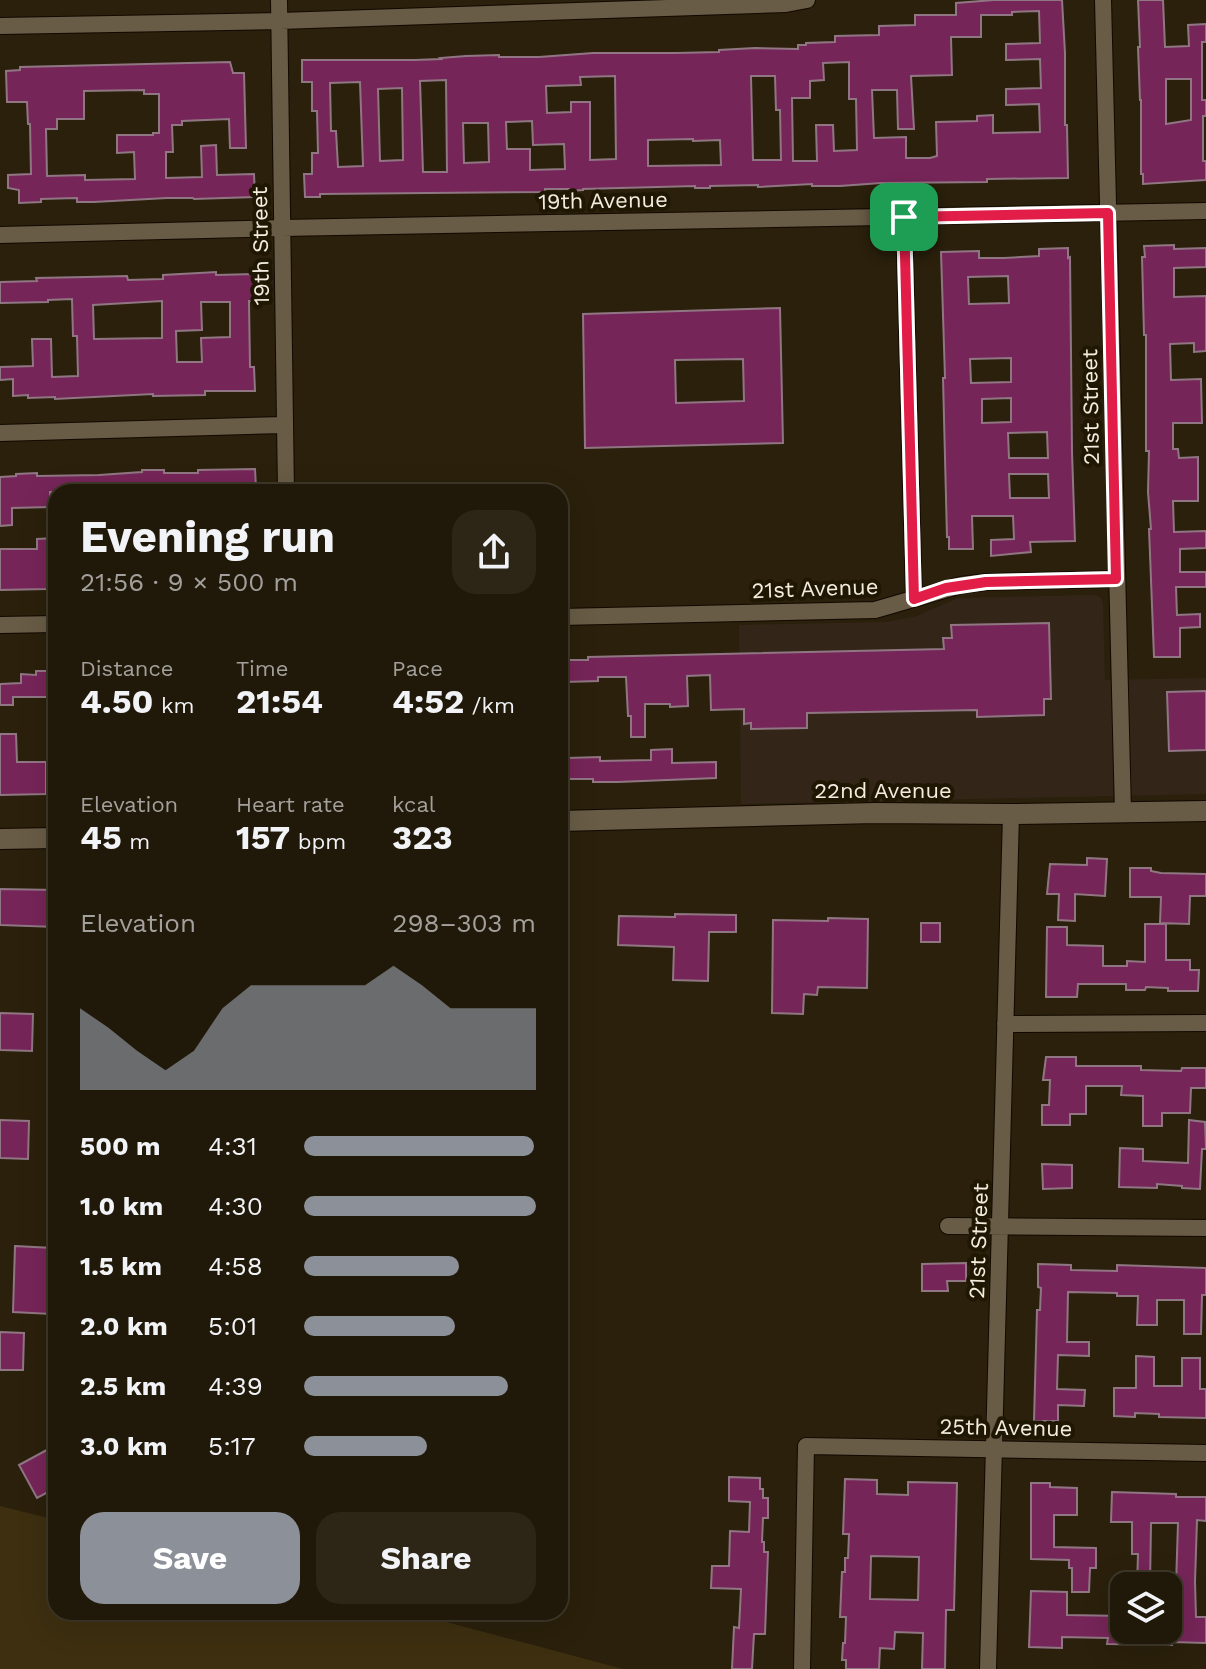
<!DOCTYPE html>
<meta charset="utf-8">
<style>
:root{--surface:#201808;--page:#2d2516;--text:#f1f3f6;--muted:#a2a09c;--line:#3d3729;--accent:#8c9099}
body{margin:0;font-family:"Work Sans",sans-serif;background:var(--page);color:var(--text);height:100vh;display:flex;flex-direction:column;font-size:30px;white-space:nowrap}
*{box-sizing:border-box;margin:0}
p{font-size:26px;color:var(--muted)}
.icon{flex:none;width:44px;height:44px;fill:none;stroke:currentColor;stroke-width:2;stroke-linecap:round;stroke-linejoin:round}
.map{position:relative;flex:1;overflow:hidden}
.sheet{position:absolute;left:48px;top:484px;width:520px;height:1136px;display:flex;flex-direction:column;background:var(--surface);border-radius:24px;box-shadow:0 8px 32px #0002,0 0 0 2px var(--line)}
.sheet>*{flex:none}
.buttons{position:absolute;left:1110px;top:1572px;display:grid;gap:16px}
.buttons a{display:grid;place-items:center;width:72px;height:72px;border-radius:16px;background:var(--surface);box-shadow:0 8px 32px #0002,0 0 0 2px var(--line);font-size:40px}
.pin{position:absolute;display:grid;place-items:center;width:68px;height:68px;color:#fff;margin:-34px;border-radius:16px;box-shadow:0 4px 12px #0006}
.round{display:grid;place-items:center;flex:none;width:84px;height:84px;border-radius:24px;background:var(--page)}
.summary{display:flex;align-items:center;justify-content:space-between;height:136px;padding:0 32px}
h1{font-size:44px;font-weight:700;line-height:60px}
.figures{display:grid;grid-template-columns:repeat(3,1fr);gap:12px;height:136px;padding:8px 32px}
.figures div{display:grid;align-content:center}
.figures b{font-size:34px;font-weight:700}
.figures small{font-size:22px;font-weight:400}
.figures p{font-size:22px}
.chart{height:224px;padding:16px 32px}
.chart p{display:flex;justify-content:space-between}
.chart svg{width:100%;height:144px;margin-top:8px;fill:var(--accent);opacity:.7}
.primary-button{display:flex;gap:16px;margin-top:auto;padding:16px 32px}
.primary-button a{flex:1;height:92px;border-radius:24px;background:var(--accent);color:#fff;font-size:32px;font-weight:700;line-height:92px;text-align:center}
.primary-button a+a{background:var(--page);color:var(--text)}
ul{padding:0 32px;list-style:none;font-size:26px}
li{display:grid;grid-template-columns:128px 96px 1fr;align-items:center;height:60px}
li i{height:20px;border-radius:10px;background:var(--accent)}
.map>svg:first-child{display:block}
</style>
<div class="map">
<svg width="1206" height="1669" viewBox="0 0 1206 1669">
<rect width="100%" height="100%" fill="#2a200b"/>
<path fill="#332619" d="M1093 595 1100 597 1103 602 1105 680 1206 678V794L741 804 739 625 887 622 917 616 958 598Z"/>
<path fill="#3d2f10" d="M0 1506 56 1520V1612H409L623 1669H0Z"/>
<path fill="#762558" stroke="#907683" stroke-width="2" fill-rule="evenodd" d="M994 0H1062L1065 53V125H1067L1068 178 987 179V182L881 183 840 186H812V184L758 187V185L710 186V188H695V186L583 189V190L569 191V189H545V192L320 194V197H305L304 174H312V153H318L317 111H312V82H302V60H414L441 59 440 58 466 56 499 55V57H539L593 53H676L719 52V50L755 48 798 49V45H806V43L835 42V36L879 35V26L915 25V15H956V3ZM1039 11 1040 43 1006 44V60L1040 59 1041 88 1006 89V105L1039 104 1040 132 993 133V115L977 116V121L936 122 937 156 930 158H906V137L874 138 872 90H897L898 129H914L911 76 952 75 951 37H981V15H1012V12ZM849 62V99H856L857 150 834 151 833 125H816L817 161H793L792 98H810V81L824 80 823 63ZM615 76 616 159 590 160V102H571V112L547 113 546 86 581 85 580 77ZM751 76H775L776 110H780L781 160H753ZM446 80 447 172H423L420 81ZM360 82 363 166 338 167 336 131H331L330 83ZM402 88 403 160 380 161 378 89ZM532 121 533 145 564 144 565 169 530 170V149H507L506 122ZM463 123H488L489 162 464 163ZM693 139V141L720 140 721 165 648 166V140Z
M1138 0H1163L1165 47 1189 46 1188 25 1206 24V42H1202V100H1206V116H1203V161H1206V180L1143 184V174H1141V100H1140L1138 47H1140ZM1166 79H1191V120L1166 124Z
M230 62 233 73H244L246 148H230L229 119 182 121V125H172L173 152H166V178L202 177 201 146 216 145 217 175 254 174 255 197 194 199 193 198H167L94 202H77V198L41 199V202L19 203V190L8 188V175L31 174 30 124H28L27 102H7L6 71 20 70V67ZM144 90V94H159V133H153V135H117V153L134 152 135 179 85 180V175L47 176 46 129H57V119H84V91Z
M1174 245V249L1206 248V267L1174 268V297L1206 296V351L1194 352V343L1170 344 1171 380 1201 379 1202 423H1173V449H1178L1179 458 1198 457V501H1173L1174 532 1206 531V548L1180 549V572H1206V587H1176L1177 615 1200 614V627L1180 628V657H1154L1150 554 1149 529H1151L1148 492 1149 451H1146V335H1144L1142 257H1145L1144 246Z
M1068 248V258L1070 257 1072 452 1075 541 1030 542 1031 552 991 556V540L1014 539 1013 516H972L973 549H949V537H947L943 378H945L941 252 979 251V258H1004L1039 256V249ZM1008 276 1009 303 969 304 968 277ZM1011 358V382L971 383 970 359ZM1011 398V422L982 423V399ZM1047 432 1048 458H1009L1008 433ZM1009 474H1048L1049 498H1010Z
M216 272V275L254 274 255 301H249L250 367H254L255 391H205V395L153 396V394L55 399V397L28 398V395L13 396V379L0 380V367L33 366 32 339H51L52 377 78 376 77 336H73L72 299 48 300V302L0 303V282L37 281 36 278 86 277 127 276 128 280 163 279V275ZM162 301V338L94 339 93 305ZM201 302H230V337L201 338 202 362H177L176 331 202 330Z
M780 308 783 443 585 448 583 314ZM743 359 744 401 676 403 675 360Z
M255 469 256 488 214 489V492H50V507L12 508V525L0 526V477L16 476V474L37 473V476L99 475 142 472V470H164V473H198V470Z
M55 538V557H47V589L0 590V549H37V539Z
M1049 623 1051 699H1044V715L977 717V710L807 713V728L751 729V723L744 724V709L711 710 710 675 687 676 688 706 670 707V704H645V737H631V716H628L626 677H598V681L565 682V660H588V657L944 649 943 638H952L951 625Z
M36 671H53L52 697H13V705H0V684L21 683V674L36 675Z
M1206 691V750L1169 751 1167 692Z
M0 734H16L17 762H46V794L0 795Z
M672 749V763L716 762V778L618 782H593V779H568L567 758 600 757V761L651 760V750Z
M1087 858 1107 859 1105 896 1075 894V921L1058 920 1059 894H1047L1050 864 1087 865Z
M1130 868H1151V871L1161 873 1206 874V896H1190L1189 924 1160 923 1161 897H1130Z
M0 889 56 890V927L0 925Z
M675 914 736 915V932H709L708 981 673 980 674 947 618 945 619 916 675 917Z
M828 918 868 919 867 988 818 987 817 995 804 994 803 1014 772 1013 773 920 828 921Z
M921 923H940V942H921Z
M1145 924H1166V960H1190V970H1199L1198 991H1168V988L1146 987 1145 990H1126V984H1078L1077 997H1046L1047 927H1067V945L1103 946V966H1127V961L1145 962Z
M0 1013 33 1014 32 1051 0 1050Z
M1046 1057H1076V1066H1141V1070L1181 1071 1182 1068H1206V1088H1191L1190 1113H1162V1126H1143V1096L1121 1095 1122 1086H1086V1114H1070V1125H1042V1105H1049L1050 1080H1043Z
M0 1120 29 1121 28 1159 0 1158Z
M1189 1120 1205 1122 1206 1149H1202L1200 1189 1182 1188V1186L1157 1184V1188L1119 1187 1120 1148 1143 1149V1161L1188 1163Z
M1042 1164 1072 1165V1188L1043 1189Z
M15 1246 53 1248 51 1314 13 1312Z
M966 1263V1281H947L948 1291H922V1264Z
M1038 1264 1071 1265V1270L1117 1271V1265L1206 1268V1295H1202L1201 1334H1184V1300H1157V1325H1137L1138 1296H1117V1293L1068 1292 1067 1342H1089V1356L1058 1355 1057 1389 1085 1390 1084 1406 1058 1405V1421H1034L1037 1310H1040L1041 1288 1038 1287Z
M0 1332 24 1333 23 1370H0Z
M1136 1356 1154 1357V1386H1182V1358H1200V1389H1206V1418L1159 1417V1414L1135 1413V1417L1114 1416V1388H1136Z
M56 1445V1488L37 1498 19 1465Z
M729 1477 760 1478V1489H763V1498H768V1518H763L762 1542H764V1552H768L765 1634H754L752 1669H732L734 1627 739 1628 741 1589 711 1588 712 1566H729L730 1531 749 1532 750 1502 729 1501Z
M845 1479 877 1480V1494L908 1495V1482L957 1483 954 1610H946L945 1669H922L923 1633 895 1632 894 1649 880 1648 879 1669H846V1660H842L843 1643H845L846 1617H840L842 1572H845V1558H848L849 1534H843ZM871 1556 919 1557 918 1600 870 1599Z
M1031 1483H1050V1487L1077 1488V1515H1054V1547L1096 1548V1568H1090L1089 1592H1072V1568H1069V1560L1031 1559Z
M1112 1492 1176 1494V1497H1206V1521L1197 1520 1195 1582 1196 1617H1206V1643L1172 1642V1645L1107 1644 1108 1638 1062 1637V1648L1029 1647 1031 1591 1067 1592V1615L1124 1616V1630H1168V1616H1175L1178 1523H1151L1150 1586H1137L1138 1554H1132V1522H1111Z"/>
<g fill="none" stroke-linecap="round" stroke-linejoin="round">
<defs>
<path id="minor" d="M279 0 286 492
M1103 0 1123 813
M0 26 280 21 786 4 807 0
M904 217 914 599
M0 235 282 228 1206 211
M0 433 285 425
M560 617 875 610 961 585 986 582 1116 579
M0 625 56 624
M1005 1024 1206 1023
M948 1226 1206 1228
M802 1669 806 1446 1206 1453
M988 1669 1011 814"/>
<path id="tertiary" d="M560 821 875 813 1011 814 1206 811
M0 839 56 838"/>
</defs>
<use href="#minor" stroke="#120900" stroke-width="18"/>
<use href="#tertiary" stroke="#120900" stroke-width="22"/>
<use href="#minor" stroke="#685c46" stroke-width="16"/>
<use href="#tertiary" stroke="#685c46" stroke-width="20"/>
</g>
<g fill="none" stroke-linecap="round" stroke-linejoin="round">
<defs>
<path id="route" d="M1108 213 1116 579 986 582 946 588 914 599 904 217Z"/>
</defs>
<use href="#route" stroke="#fff" stroke-width="16"/>
<use href="#route" stroke="#e11d48" stroke-width="10"/>
</g>
<g text-anchor="middle" stroke-width="8" stroke-linejoin="round" paint-order="stroke">
<g font-size="22" fill="#f3ecdf" stroke="#201703">
<text transform="translate(603 200) rotate(-1)" y="8">19th Avenue</text>
<text transform="translate(260 246) rotate(-91)" y="8">19th Street</text>
<text transform="translate(1090 407) rotate(-91)" y="8">21st Street</text>
<text transform="translate(815 588) rotate(-2)" y="8">21st Avenue</text>
<text x="883" y="798">22nd Avenue</text>
<text transform="translate(978 1241) rotate(-88)" y="8">21st Street</text>
<text transform="translate(1006 1427) rotate(1)" y="8">25th Avenue</text>
</g>
</g>
</svg>
<div class="buttons">
<a><svg class="icon" aria-label="layers" viewBox="0 0 24 24"><path d="M12 4l9 5-9 5-9-5zM3 14l9 5 9-5"/></svg></a>
</div>
<div class="pin" style="left:904px;top:217px;background:#1e9e55"><svg class="icon" aria-label="arrive" viewBox="0 0 24 24"><path d="M6 21V4h12l-3 4 3 4H6"/></svg></div>
<section class="sheet">
<div class="summary"><div><h1>Evening run</h1><p>21:56 · 9 × 500 m</p></div><a class="round"><svg class="icon" aria-label="share" viewBox="0 0 24 24"><path d="M12 15V3M7 8l5-5 5 5M5 13v7h14v-7"/></svg></a></div>
<div class="figures">
<div><p>Distance</p><b>4.50<small> km</small></b></div>
<div><p>Time</p><b>21:54</b></div>
<div><p>Pace</p><b>4:52<small> /km</small></b></div>
</div>
<div class="figures">
<div><p>Elevation</p><b>45<small> m</small></b></div>
<div><p>Heart rate</p><b>157<small> bpm</small></b></div>
<div><p>kcal</p><b>323</b></div>
</div>
<div class="chart"><p><span>Elevation</span>298–303 m</p>
<svg viewBox="0 0 160 44" preserveAspectRatio="none"><path d="M0 44V19L10 25L20 32L30 38L40 32L50 19L60 12L70 12L80 12L90 12L100 12L110 6L120 12L130 19L140 19L150 19L160 19V44z"/></svg>
</div>
<ul>
<li><b>500 m</b>4:31<i style="width:99%"></i></li>
<li><b>1.0 km</b>4:30<i style="width:100%"></i></li>
<li><b>1.5 km</b>4:58<i style="width:67%"></i></li>
<li><b>2.0 km</b>5:01<i style="width:65%"></i></li>
<li><b>2.5 km</b>4:39<i style="width:88%"></i></li>
<li><b>3.0 km</b>5:17<i style="width:53%"></i></li>
</ul>
<div class="primary-button"><a>Save</a><a>Share</a></div>
</section>
</div>
